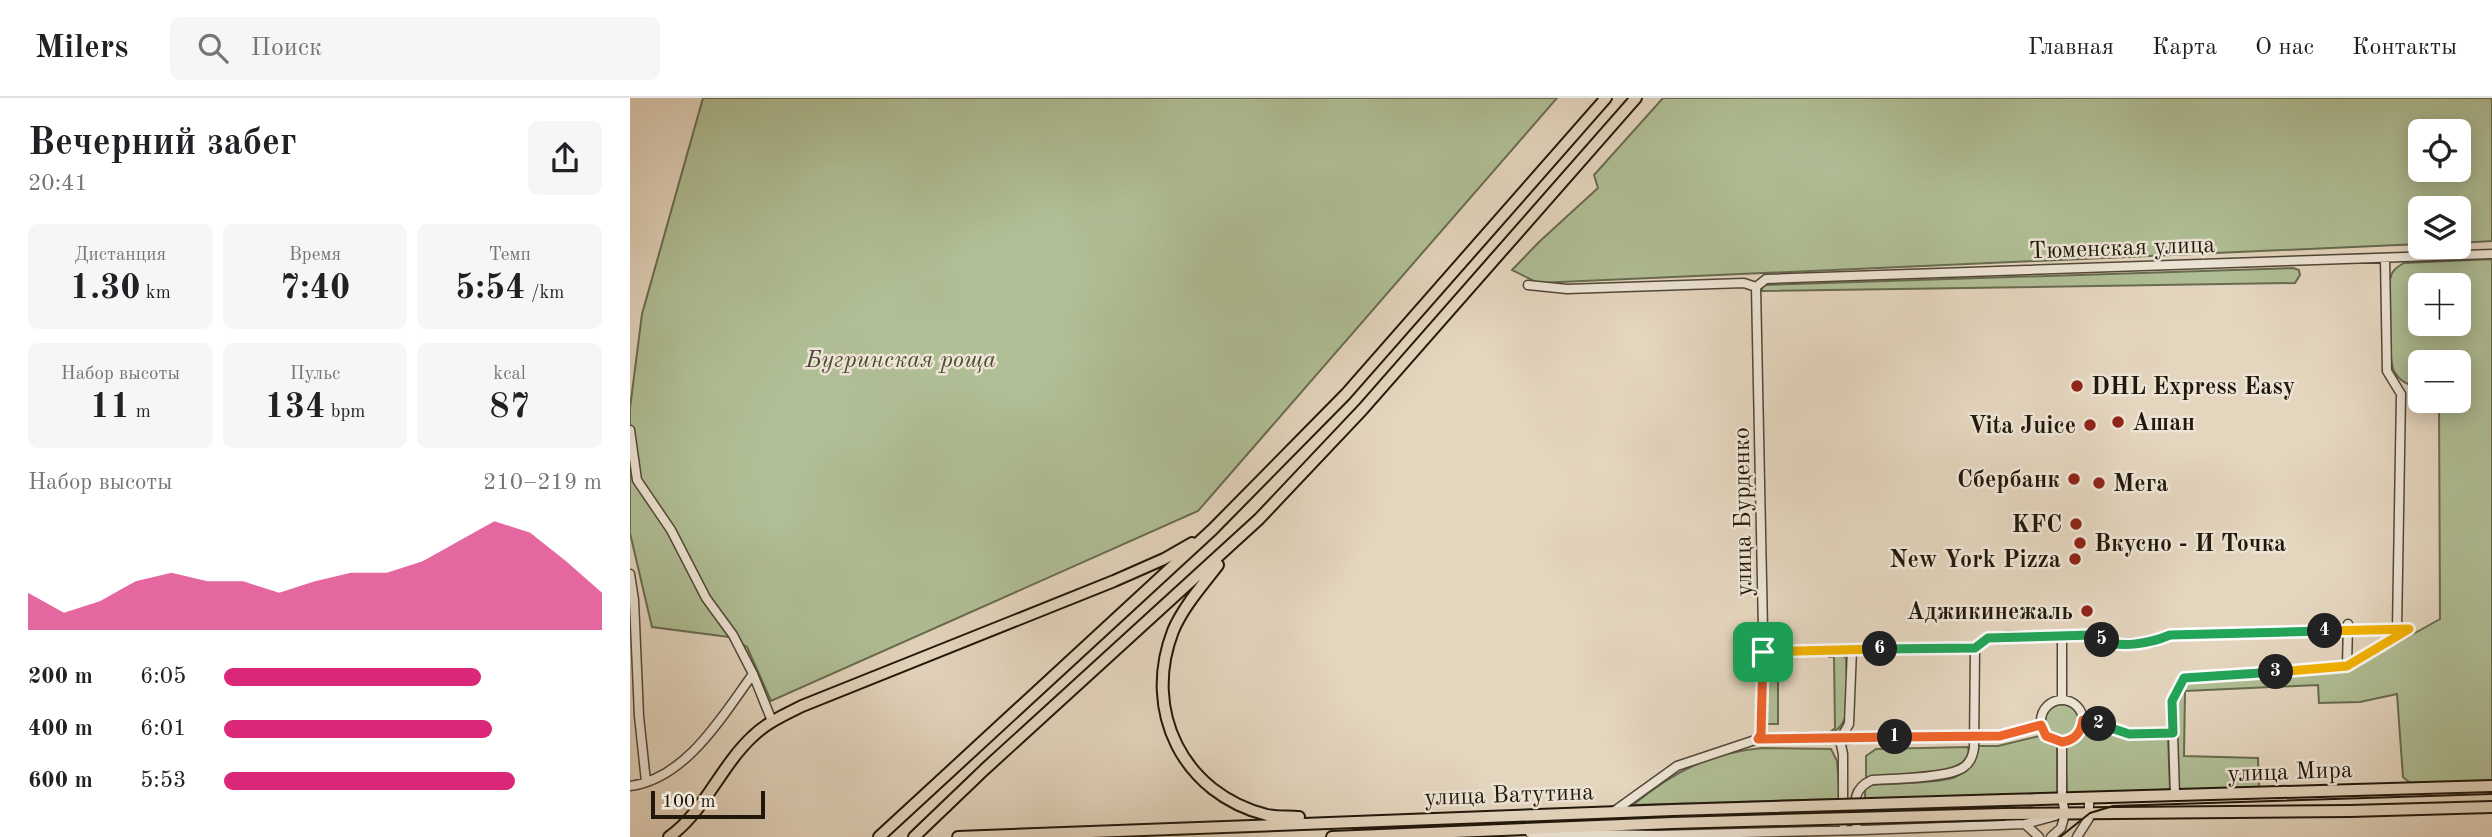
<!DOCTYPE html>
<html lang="ru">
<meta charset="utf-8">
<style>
:root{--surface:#fff;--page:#f6f6f6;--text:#202124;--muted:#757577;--line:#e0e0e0;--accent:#db2777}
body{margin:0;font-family:"Old Standard TT",serif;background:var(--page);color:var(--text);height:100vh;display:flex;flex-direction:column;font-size:26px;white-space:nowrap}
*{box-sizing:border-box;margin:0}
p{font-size:23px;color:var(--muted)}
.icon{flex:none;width:38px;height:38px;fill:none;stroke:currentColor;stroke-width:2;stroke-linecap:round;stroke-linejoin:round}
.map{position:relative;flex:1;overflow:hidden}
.side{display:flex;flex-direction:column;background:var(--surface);width:630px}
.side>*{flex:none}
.buttons{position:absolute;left:1778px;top:21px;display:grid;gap:14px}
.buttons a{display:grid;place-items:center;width:63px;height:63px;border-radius:10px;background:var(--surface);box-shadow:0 4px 18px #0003;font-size:35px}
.scale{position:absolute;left:21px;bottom:18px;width:114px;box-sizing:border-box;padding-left:7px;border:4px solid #21180b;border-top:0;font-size:19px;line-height:24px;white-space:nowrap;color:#21180b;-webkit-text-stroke:5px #ede4d5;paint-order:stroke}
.pin{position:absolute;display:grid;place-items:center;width:60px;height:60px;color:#fff;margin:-30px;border-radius:14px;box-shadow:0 4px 10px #0006}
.km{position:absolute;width:35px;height:35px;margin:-18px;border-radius:50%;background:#222;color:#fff;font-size:19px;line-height:35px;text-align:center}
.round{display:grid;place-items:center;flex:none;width:74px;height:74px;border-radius:10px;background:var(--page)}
.headline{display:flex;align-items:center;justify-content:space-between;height:119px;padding:0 28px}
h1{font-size:38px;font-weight:700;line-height:52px}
.figures{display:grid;grid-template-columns:repeat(3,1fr);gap:10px;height:119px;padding:7px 28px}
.figures div{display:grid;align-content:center;border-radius:10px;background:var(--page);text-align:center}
.figures b{font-size:35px;font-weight:700}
.figures small{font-size:19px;font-weight:400}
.figures p{font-size:19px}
.chart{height:196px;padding:14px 28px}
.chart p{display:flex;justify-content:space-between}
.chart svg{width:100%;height:126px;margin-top:7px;fill:var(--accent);opacity:.7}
ul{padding:0 28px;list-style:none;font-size:23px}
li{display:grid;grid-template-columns:112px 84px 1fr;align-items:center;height:52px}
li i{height:18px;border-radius:9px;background:var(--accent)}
header{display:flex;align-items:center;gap:42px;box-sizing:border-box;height:98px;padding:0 35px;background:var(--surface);border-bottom:2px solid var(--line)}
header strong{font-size:33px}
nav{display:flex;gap:38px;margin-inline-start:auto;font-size:24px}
.search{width:490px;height:63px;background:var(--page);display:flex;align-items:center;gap:18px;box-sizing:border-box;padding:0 24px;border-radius:10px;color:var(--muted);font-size:26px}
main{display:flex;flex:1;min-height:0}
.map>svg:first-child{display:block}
</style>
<header>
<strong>Milers</strong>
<div class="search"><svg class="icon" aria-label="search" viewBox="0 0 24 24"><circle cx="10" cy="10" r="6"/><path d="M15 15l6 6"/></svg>Поиск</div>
<nav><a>Главная</a><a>Карта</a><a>О нас</a><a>Контакты</a></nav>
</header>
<main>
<section class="side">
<div class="headline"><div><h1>Вечерний забег</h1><p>20:41</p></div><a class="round"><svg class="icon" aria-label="share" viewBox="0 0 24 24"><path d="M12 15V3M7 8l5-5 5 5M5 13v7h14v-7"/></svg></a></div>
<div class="figures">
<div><p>Дистанция</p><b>1.30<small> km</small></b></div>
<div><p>Время</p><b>7:40</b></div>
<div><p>Темп</p><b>5:54<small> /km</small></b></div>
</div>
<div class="figures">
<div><p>Набор высоты</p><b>11<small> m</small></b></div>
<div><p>Пульс</p><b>134<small> bpm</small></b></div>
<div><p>kcal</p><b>87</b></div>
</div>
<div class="chart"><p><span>Набор высоты</span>210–219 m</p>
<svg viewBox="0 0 160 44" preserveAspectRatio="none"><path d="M0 44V31L10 38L20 34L30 27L40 24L50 27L60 27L70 31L80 27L90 24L100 24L110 20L120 13L130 6L140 10L150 20L160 31V44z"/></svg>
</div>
<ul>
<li><b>200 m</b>6:05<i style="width:68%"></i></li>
<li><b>400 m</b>6:01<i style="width:71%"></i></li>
<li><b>600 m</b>5:53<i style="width:77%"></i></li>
</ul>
</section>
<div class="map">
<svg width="1862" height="739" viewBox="0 0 1862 739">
<rect width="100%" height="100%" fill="#e4d5be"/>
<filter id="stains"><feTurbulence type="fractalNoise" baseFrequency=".00286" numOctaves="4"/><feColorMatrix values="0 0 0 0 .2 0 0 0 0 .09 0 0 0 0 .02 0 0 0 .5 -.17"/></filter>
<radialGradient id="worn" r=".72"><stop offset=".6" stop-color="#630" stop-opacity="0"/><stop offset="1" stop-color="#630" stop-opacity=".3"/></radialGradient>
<path fill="#b0be95" stroke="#686b50" stroke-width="2" fill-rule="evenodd" d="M73 0H927L568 413 141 603 117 549 99 539 22 529 0 435V310L12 216Z
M1033 0H1862V143L1829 145V110H1790V146L908 185 882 172 909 144 968 90 964 77ZM1790 33H1829V72H1790Z
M1862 161V683L1780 685 1773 679 1767 596 1730 604 1689 605 1688 587 1555 593 1554 658 1628 660 1629 691 1548 693 1545 604 1557 585 1719 572 1810 521 1809 303H1829V264H1790V289C1778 287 1770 284 1764 273 1759 265 1757 191 1760 181 1762 172 1767 169 1774 165ZM1790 187H1829V226H1790Z
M1663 170 1669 172 1670 177 1665 185 1132 193V190L1134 187Z
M1199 555H1208L1216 560C1216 582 1226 630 1199 635L1205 630 1204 559H1199Z
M1140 556H1154V560L1148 561V626H1136V562Z
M1415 623a17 17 0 1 1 34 0a17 17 0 1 1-34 0Z
M1460 627 1499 640 1538 638 1540 692 1437 696 1435 647 1450 637Z
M1409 638 1427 648V696L1235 702V687C1253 686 1313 685 1325 679 1338 673 1346 662 1348 648H1368Z
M1338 649 1339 656 1332 665 1318 672 1236 680V658L1246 651Z
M1132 650 1201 651 1207 663 1210 701 1003 707C1043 674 1079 655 1132 650Z"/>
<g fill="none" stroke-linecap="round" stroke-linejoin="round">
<defs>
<path id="minor" d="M1755 161 1757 273 1771 296 1767 532
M898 187 937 191 1114 185 1126 189
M1126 189 1136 181 1862 156
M1126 189 1133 532 1131 636 1128 641
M0 332 7 382 41 432 76 500 103 537 123 576 142 623
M0 476 4 502 9 618 16 684
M1432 538V601
M1133 553 1345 550 1358 540 1377 538 1463 537 1480 546 1524 544 1540 537 1779 531
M1717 568 1718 526
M1411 623a21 21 0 1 1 42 0a21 21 0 1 1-42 0Z
M1453 622 1499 636 1543 635 1542 603 1554 580 1717 568 1775 533
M1543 635 1545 697
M0 688C56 681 93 617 123 576
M983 714 1047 668 1128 641 1175 639 1210 642 1236 639H1361L1411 627
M1213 726V656L1210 642 1219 626 1222 551
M1395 726 1409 739
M1227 732C1226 710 1219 692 1242 682 1261 681 1321 680 1334 669 1340 665 1343 657 1344 650L1345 550
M900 735 1028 737 1233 732 1395 726 1425 718
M1421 739 1431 730 1435 716 1432 700V644
M1447 739 1459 720V700"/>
<path id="major" d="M588 467C572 488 553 509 543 533 512 613 553 696 637 717 647 719 659 718 669 719
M1375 702 1862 688
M1374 716 1720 713 1862 709
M39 739C75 713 90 669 122 639 136 625 154 617 172 608L484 483 534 461 562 445
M249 739 582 432 716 296 976 0
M284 739 355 671 629 421 733 311 1006 0
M328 739C566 731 804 719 1043 712
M702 739 1042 725"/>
</defs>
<use href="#minor" stroke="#524738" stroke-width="11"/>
<use href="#major" stroke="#21180b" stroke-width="14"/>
<use href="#minor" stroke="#ede4d5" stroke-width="8"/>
<use href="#major" stroke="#e4d5be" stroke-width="10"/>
<path stroke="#21180b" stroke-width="2" d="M1430 739 1460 715 1483 708 1862 696"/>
<defs>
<path id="major-bridge" d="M1043 712 1375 702
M1042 725 1374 716"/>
</defs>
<use href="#major-bridge" stroke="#21180b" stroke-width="14" stroke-linecap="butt"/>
<use href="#major-bridge" stroke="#e4d5be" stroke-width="10"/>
</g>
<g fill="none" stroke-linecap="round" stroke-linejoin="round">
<defs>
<path id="split-1" d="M1133 554 1131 636 1128 641 1265 639"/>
<path id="split-2" d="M1265 639 1370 638 1411 627 1416 638 1432 644C1445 642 1451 635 1453 622L1469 626"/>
<path id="split-3" d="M1469 626 1499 636 1543 635 1542 603 1554 580 1646 574"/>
<path id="split-4" d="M1646 574 1717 568 1779 531 1695 533"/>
<path id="split-5" d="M1472 542C1491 551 1521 545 1540 537L1695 533"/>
<path id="split-6" d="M1250 551 1345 550 1358 540 1463 537 1472 542"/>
<path id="split-7" d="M1133 554 1250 551"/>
</defs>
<use href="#split-1" stroke="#fff" stroke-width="14"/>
<use href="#split-2" stroke="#fff" stroke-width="14"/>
<use href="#split-3" stroke="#fff" stroke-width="14"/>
<use href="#split-4" stroke="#fff" stroke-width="14"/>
<use href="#split-5" stroke="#fff" stroke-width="14"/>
<use href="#split-6" stroke="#fff" stroke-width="14"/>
<use href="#split-7" stroke="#fff" stroke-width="14"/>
<use href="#split-1" stroke="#f0652b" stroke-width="9"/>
<use href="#split-2" stroke="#f0652b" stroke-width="9"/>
<use href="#split-3" stroke="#22a559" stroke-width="9"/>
<use href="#split-4" stroke="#f5b400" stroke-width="9"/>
<use href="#split-5" stroke="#22a559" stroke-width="9"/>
<use href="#split-6" stroke="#22a559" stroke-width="9"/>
<use href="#split-7" stroke="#f5b400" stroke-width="9"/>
</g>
<g fill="#8f2418" stroke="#ede4d5" stroke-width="2.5">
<circle cx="1447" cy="288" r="7"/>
<circle cx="1488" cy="324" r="7"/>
<circle cx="1460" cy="327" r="7"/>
<circle cx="1444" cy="381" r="7"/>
<circle cx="1469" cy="385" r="7"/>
<circle cx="1446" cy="426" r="7"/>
<circle cx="1450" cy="445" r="7"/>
<circle cx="1445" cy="461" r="7"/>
<circle cx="1457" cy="513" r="7"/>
</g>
<g text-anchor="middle" stroke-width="5" stroke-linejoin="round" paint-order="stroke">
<g font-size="24" fill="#21180b" stroke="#ede4d5">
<text transform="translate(1492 149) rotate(-2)" y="8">Тюменская улица</text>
<text transform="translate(1112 414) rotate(-91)" y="8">улица Бурденко</text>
<text transform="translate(1660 673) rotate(-2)" y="8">улица Мира</text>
<text transform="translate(879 696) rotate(-2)" y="8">улица Ватутина</text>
</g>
<g font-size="24" font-style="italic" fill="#4c4a34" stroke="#ede4d5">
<text x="271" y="269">Бугринская роща</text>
</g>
<g font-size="24" font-weight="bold" fill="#21180b" stroke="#ede4d5" text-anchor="end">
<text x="1461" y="296" text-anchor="start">DHL Express Easy</text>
<text x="1502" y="332" text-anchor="start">Ашан</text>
<text x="1446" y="335">Vita Juice</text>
<text x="1430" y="389">Сбербанк</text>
<text x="1483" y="393" text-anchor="start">Мега</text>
<text x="1432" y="434">KFC</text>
<text x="1464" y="453" text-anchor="start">Вкусно - И Точка</text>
<text x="1431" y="469">New York Pizza</text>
<text x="1443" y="521">Аджикинежаль</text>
</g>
</g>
<rect width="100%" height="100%" filter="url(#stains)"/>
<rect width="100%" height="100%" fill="url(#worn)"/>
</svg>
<div class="buttons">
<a><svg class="icon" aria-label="locate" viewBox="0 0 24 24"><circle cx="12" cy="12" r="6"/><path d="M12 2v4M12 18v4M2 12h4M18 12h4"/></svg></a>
<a><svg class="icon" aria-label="layers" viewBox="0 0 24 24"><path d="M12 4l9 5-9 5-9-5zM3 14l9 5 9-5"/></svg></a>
<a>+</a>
<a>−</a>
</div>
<div class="scale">100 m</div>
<div class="pin" style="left:1133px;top:554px;background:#1e9e55"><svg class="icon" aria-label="arrive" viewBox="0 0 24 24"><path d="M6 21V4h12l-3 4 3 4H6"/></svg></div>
<b class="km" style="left:1265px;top:639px">1</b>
<b class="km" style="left:1469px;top:626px">2</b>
<b class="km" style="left:1646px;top:574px">3</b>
<b class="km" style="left:1695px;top:533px">4</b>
<b class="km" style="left:1472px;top:542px">5</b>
<b class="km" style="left:1250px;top:551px">6</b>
</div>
</main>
